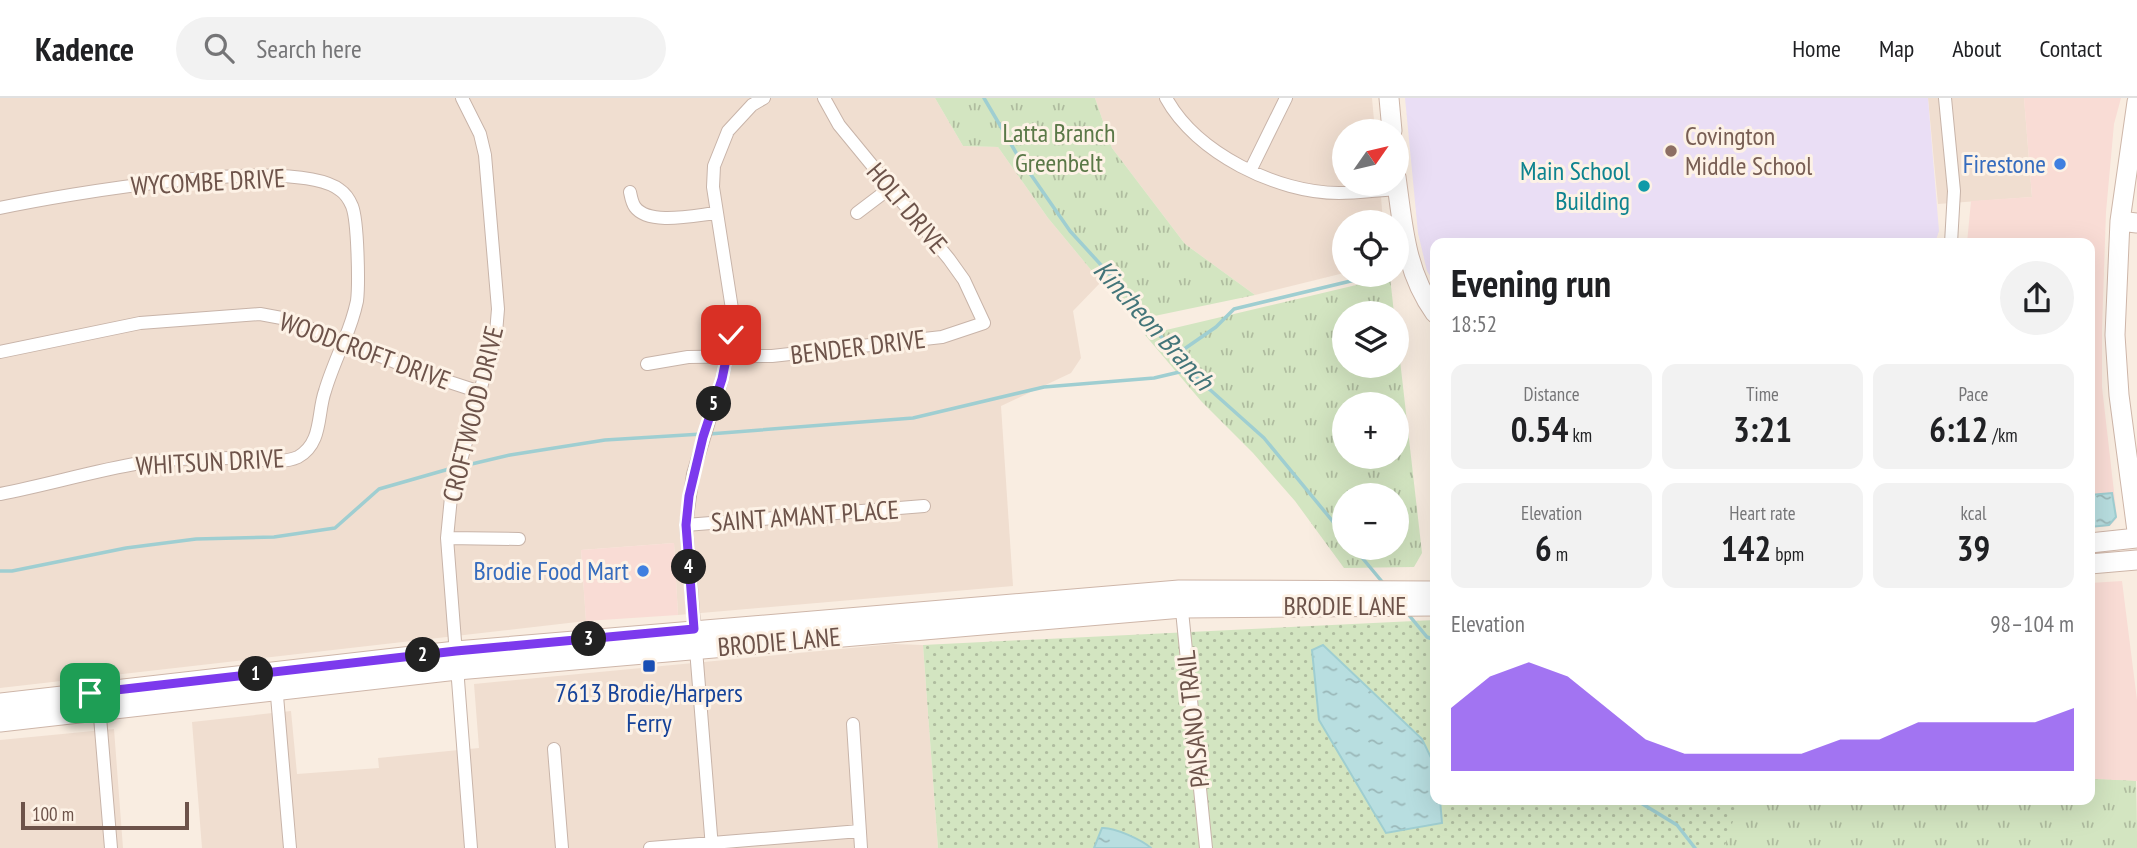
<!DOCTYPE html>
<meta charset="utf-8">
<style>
:root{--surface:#fff;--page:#f2f2f2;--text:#202124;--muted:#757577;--line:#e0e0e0;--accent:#7c3aed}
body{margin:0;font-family:"PT Sans Narrow",sans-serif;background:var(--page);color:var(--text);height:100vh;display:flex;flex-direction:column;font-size:26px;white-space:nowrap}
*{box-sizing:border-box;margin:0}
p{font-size:23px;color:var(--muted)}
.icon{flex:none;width:38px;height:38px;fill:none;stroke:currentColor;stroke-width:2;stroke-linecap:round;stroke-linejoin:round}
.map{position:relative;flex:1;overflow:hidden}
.drawer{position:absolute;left:1430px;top:140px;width:665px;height:567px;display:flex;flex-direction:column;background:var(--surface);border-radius:14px;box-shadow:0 7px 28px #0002}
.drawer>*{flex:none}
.needle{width:46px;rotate:56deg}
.buttons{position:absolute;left:1332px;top:21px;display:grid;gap:14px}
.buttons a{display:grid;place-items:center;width:77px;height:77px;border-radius:50%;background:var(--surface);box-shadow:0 7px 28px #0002;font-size:35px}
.scale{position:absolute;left:21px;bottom:18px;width:168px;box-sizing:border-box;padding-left:7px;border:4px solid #6d534a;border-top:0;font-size:19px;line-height:24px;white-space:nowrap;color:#6d534a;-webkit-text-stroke:5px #fdf2e6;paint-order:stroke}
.pin{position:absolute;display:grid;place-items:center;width:60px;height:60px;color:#fff;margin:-30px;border-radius:14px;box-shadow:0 4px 10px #0006}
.km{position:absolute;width:35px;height:35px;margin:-18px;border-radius:50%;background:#222;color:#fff;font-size:19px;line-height:35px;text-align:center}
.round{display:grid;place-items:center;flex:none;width:74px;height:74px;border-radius:37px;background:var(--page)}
.headline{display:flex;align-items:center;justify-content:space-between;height:119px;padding:0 21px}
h1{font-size:38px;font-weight:800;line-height:52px}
.stats{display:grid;grid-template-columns:repeat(3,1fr);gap:10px;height:119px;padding:7px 21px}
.stats div{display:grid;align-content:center;border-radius:14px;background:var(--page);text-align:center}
.stats b{font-size:35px;font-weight:800}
.stats small{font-size:19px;font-weight:400}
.stats p{font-size:19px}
.chart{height:196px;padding:14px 21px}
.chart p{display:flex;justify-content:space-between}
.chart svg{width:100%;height:126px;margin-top:7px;fill:var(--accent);opacity:.7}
header{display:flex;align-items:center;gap:42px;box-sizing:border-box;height:98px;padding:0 35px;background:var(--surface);border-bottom:2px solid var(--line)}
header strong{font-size:33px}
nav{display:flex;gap:38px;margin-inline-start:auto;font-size:24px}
.search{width:490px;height:63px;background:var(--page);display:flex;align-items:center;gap:18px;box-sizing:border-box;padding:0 24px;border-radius:38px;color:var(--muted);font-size:26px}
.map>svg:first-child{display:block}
</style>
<header>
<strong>Kadence</strong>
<div class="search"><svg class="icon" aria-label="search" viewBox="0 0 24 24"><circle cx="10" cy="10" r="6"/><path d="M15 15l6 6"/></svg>Search here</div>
<nav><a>Home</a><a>Map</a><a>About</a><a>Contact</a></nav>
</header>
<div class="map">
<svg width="2137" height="750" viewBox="0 0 2137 750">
<defs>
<pattern id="grass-dots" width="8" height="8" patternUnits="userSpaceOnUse" patternTransform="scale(1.75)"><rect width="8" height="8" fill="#d3e5c1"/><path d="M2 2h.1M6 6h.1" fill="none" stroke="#afbc9f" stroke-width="1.8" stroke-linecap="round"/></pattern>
<pattern id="park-tufts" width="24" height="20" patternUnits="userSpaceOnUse" patternTransform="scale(1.75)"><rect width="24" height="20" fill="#d3e5c1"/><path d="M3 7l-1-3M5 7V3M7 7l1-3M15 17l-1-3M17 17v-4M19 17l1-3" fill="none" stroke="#afbc9f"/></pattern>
<pattern id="water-ripples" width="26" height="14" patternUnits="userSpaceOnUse" patternTransform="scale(1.75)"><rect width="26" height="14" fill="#b8dee0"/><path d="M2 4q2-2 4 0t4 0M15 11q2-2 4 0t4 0" fill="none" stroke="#9ab7b8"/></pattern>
</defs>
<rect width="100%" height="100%" fill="#f9ede1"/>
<path fill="#f0ded0" d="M0 0H935L963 48 998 49 1048 120 1101 184 1073 213 1081 260 1071 275 1001 308 1013 488 678 517 674 445 581 452 586 523 0 590Z
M1095 0H1372L1375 33H1344V86H1380L1383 124H1344V175L1255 197 1185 146 1112 50Z
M1928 0H2024L2032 99 1938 106Z
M893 546 923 547 938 750H202L192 624 291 613 297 676 379 670 378 660 479 650 474 586Z
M114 631 123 750H0V642Z"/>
<path fill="#f9dcd5" d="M2024 0H2121L2114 26 2106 114 2102 231V289L2117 420 2110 428 2090 430V145H1967L1971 103 2032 99Z
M674 445 678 517 586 523 581 452Z
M2122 483 2137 602V683L2090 681V485Z"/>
<path fill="#eadef5" d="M1405 0H1928L1939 133 1935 145H1435V185L1427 173 1418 135Z"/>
<path fill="url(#grass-dots)" d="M1435 522V702H2090V681L2136 683 2137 750H938L923 547Z"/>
<path fill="url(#park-tufts)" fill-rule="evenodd" d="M935 0H1095L1112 50 1185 146 1255 197 1140 221 1101 184 1048 120 998 49 963 48Z
M1390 179 1394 215H1344V268H1396L1397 236 1422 455 1414 469 1344 470 1295 403 1253 355 1201 303 1145 237ZM1344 306H1396V359H1344ZM1344 397H1396V450H1344Z
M2090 681 2136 683 2137 750H1724L1740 702H2090Z"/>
<path fill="url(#water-ripples)" stroke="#9fced1" stroke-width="2" d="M2112 395 2116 419 2109 427 2090 429V397Z
M1323 547 1422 641 1435 668V702H1440L1442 725 1386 735 1319 622 1312 552Z
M1102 730C1114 729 1142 742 1151 750H1094Z"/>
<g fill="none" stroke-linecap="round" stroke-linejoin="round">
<path stroke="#9fced1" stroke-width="3.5" d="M984 0 1018 58 1070 133 1123 191 1188 272 1264 340 1344 437
M1177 256 1216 229 1234 211 1355 182 1368 177
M709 336 913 320 1044 289 1154 280 1188 272
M463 368 510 357 605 342 702 336
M1354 450 1384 486
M0 473H12L126 450 196 441 274 439 335 430 379 391 456 369
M1408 516 1427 539 1435 542
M1636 702 1677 727 1695 750"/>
<defs>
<path id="street" d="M462 0 480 36 485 57 498 211 496 235 451 399 447 440 471 750
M1166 0C1196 55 1277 95 1339 95 1359 95 1378 92 1398 91
M1945 0 1954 93 1951 145
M1251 71 1286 0
M630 94C631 99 632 105 635 109 649 128 696 117 717 115
M0 110C61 97 294 56 340 92 346 96 349 101 352 108 358 123 359 187 357 203 354 217 349 231 344 243 337 260 330 276 325 293 317 315 323 345 298 359 281 367 258 360 240 360 208 360 172 360 140 365 93 373 47 387 0 396
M857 115 890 90
M0 254 140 225 260 216 287 221 425 276 480 294
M647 266 688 259 772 258 942 239 984 225 964 182 949 161 839 27 824 0
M686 427 924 408
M447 440 519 441
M1181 503 1206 750
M276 586 290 750
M99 607 111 750
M853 626 861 750
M554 651 562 750
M650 750 860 733
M712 750 686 427 693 376 722 281 731 237 732 211 713 89 714 68 728 33 752 7 764 0"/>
<path id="secondary" d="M1389 0 1392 33
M2137 4 2120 123 2115 237 2119 297 2137 433
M1396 79C1403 128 1405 173 1435 215
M2120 123 2137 125
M2090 445 2137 440
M2090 466 2137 462
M0 605 456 553 1179 492 1435 493
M0 624 457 572 1182 510 1435 508"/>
</defs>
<use href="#street" stroke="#c8b4a9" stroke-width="14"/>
<use href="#secondary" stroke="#ceb6a9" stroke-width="21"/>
<use href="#street" stroke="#fff" stroke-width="12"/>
<use href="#secondary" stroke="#fff" stroke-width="19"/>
</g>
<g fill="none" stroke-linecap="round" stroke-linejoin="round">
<defs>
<path id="route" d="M90 595 456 553 694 531 686 427 689 398 703 339 722 281 731 237"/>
</defs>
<use href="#route" stroke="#fff" stroke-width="14"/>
<use href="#route" stroke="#7c3aed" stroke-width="9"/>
</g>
<circle fill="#8d6e63" stroke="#fdf2e6" stroke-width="2.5" cx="1671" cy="53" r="7"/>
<g fill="#3f7fe0" stroke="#fdf2e6" stroke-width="2.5">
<circle cx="2060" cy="66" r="7"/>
<circle cx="643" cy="473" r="7"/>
</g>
<circle fill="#0f9aa8" stroke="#fdf2e6" stroke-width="2.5" cx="1644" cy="88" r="7"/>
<rect fill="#1a4fb4" stroke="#fdf2e6" stroke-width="2.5" x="642" y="561" width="14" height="14" rx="3.5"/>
<g text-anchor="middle" stroke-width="6" stroke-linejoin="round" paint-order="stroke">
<g font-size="26" fill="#5a7847" stroke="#fdf2e6">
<text x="1059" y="44">Latta Branch<tspan x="1059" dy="30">Greenbelt</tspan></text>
</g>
<g font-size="26" fill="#785e54" stroke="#fdf2e6" text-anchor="start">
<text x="1685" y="47">Covington<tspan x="1685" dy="30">Middle School</tspan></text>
</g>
<g font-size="26" fill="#366cbe" stroke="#fdf2e6" text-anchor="end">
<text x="2046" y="75">Firestone</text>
<text x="629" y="482">Brodie Food Mart</text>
</g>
<g font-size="26" fill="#0d838f" stroke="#fdf2e6" text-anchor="end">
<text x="1630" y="82">Main School<tspan x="1630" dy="30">Building</tspan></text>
</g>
<g font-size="26" fill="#6d534a" stroke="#fdf2e6">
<text transform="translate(208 84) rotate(-3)" y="9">WYCOMBE DRIVE</text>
<text transform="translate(907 110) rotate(50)" y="9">HOLT DRIVE</text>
<text transform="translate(858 249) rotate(-7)" y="9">BENDER DRIVE</text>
<text transform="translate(365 253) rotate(20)" y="9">WOODCROFT DRIVE</text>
<text transform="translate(473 316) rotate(-76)" y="9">CROFTWOOD DRIVE</text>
<text transform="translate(210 364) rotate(-3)" y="9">WHITSUN DRIVE</text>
<text transform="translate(805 418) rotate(-4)" y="9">SAINT AMANT PLACE</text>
<text x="1345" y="517">BRODIE LANE</text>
<text transform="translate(779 544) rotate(-5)" y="9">BRODIE LANE</text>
<text transform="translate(1193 621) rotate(-96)" y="9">PAISANO TRAIL</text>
</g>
<g font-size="26" fill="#164399" stroke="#fdf2e6">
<text x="649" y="604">7613 Brodie/Harpers<tspan x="649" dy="30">Ferry</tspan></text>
</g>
<g font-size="28" font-style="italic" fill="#437579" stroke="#fdf2e6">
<text transform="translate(1154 227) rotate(48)" y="10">Kincheon Branch</text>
</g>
</g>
</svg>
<div class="buttons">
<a><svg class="needle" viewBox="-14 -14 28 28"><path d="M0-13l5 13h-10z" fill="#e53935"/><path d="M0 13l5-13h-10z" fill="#757577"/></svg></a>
<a><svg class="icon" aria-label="locate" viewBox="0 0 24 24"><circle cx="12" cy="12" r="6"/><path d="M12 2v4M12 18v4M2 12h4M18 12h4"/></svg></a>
<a><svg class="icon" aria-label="layers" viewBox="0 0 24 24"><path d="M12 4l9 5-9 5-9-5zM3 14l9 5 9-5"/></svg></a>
<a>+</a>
<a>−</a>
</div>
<div class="scale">100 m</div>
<div class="pin" style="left:90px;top:595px;background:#1e9e55"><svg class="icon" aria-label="arrive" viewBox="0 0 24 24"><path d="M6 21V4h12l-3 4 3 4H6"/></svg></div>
<div class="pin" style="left:731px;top:237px;background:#d93025"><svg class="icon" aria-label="check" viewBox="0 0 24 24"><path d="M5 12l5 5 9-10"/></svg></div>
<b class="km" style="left:256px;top:576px">1</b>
<b class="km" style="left:423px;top:557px">2</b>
<b class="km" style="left:589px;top:541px">3</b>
<b class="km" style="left:689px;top:469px">4</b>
<b class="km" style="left:714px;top:306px">5</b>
<section class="drawer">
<div class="headline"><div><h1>Evening run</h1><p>18:52</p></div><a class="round"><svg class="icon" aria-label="share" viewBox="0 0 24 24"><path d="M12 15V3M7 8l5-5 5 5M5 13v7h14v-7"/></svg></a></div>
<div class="stats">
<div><p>Distance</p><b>0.54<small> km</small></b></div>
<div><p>Time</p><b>3:21</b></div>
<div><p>Pace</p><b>6:12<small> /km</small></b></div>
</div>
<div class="stats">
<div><p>Elevation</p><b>6<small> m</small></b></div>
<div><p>Heart rate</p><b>142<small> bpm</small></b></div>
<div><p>kcal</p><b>39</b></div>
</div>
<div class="chart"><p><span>Elevation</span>98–104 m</p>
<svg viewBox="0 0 160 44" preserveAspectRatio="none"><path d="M0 44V22L10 11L20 6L30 11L40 22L50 33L60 38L70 38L80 38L90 38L100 33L110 33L120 27L130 27L140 27L150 27L160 22V44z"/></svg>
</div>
</section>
</div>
